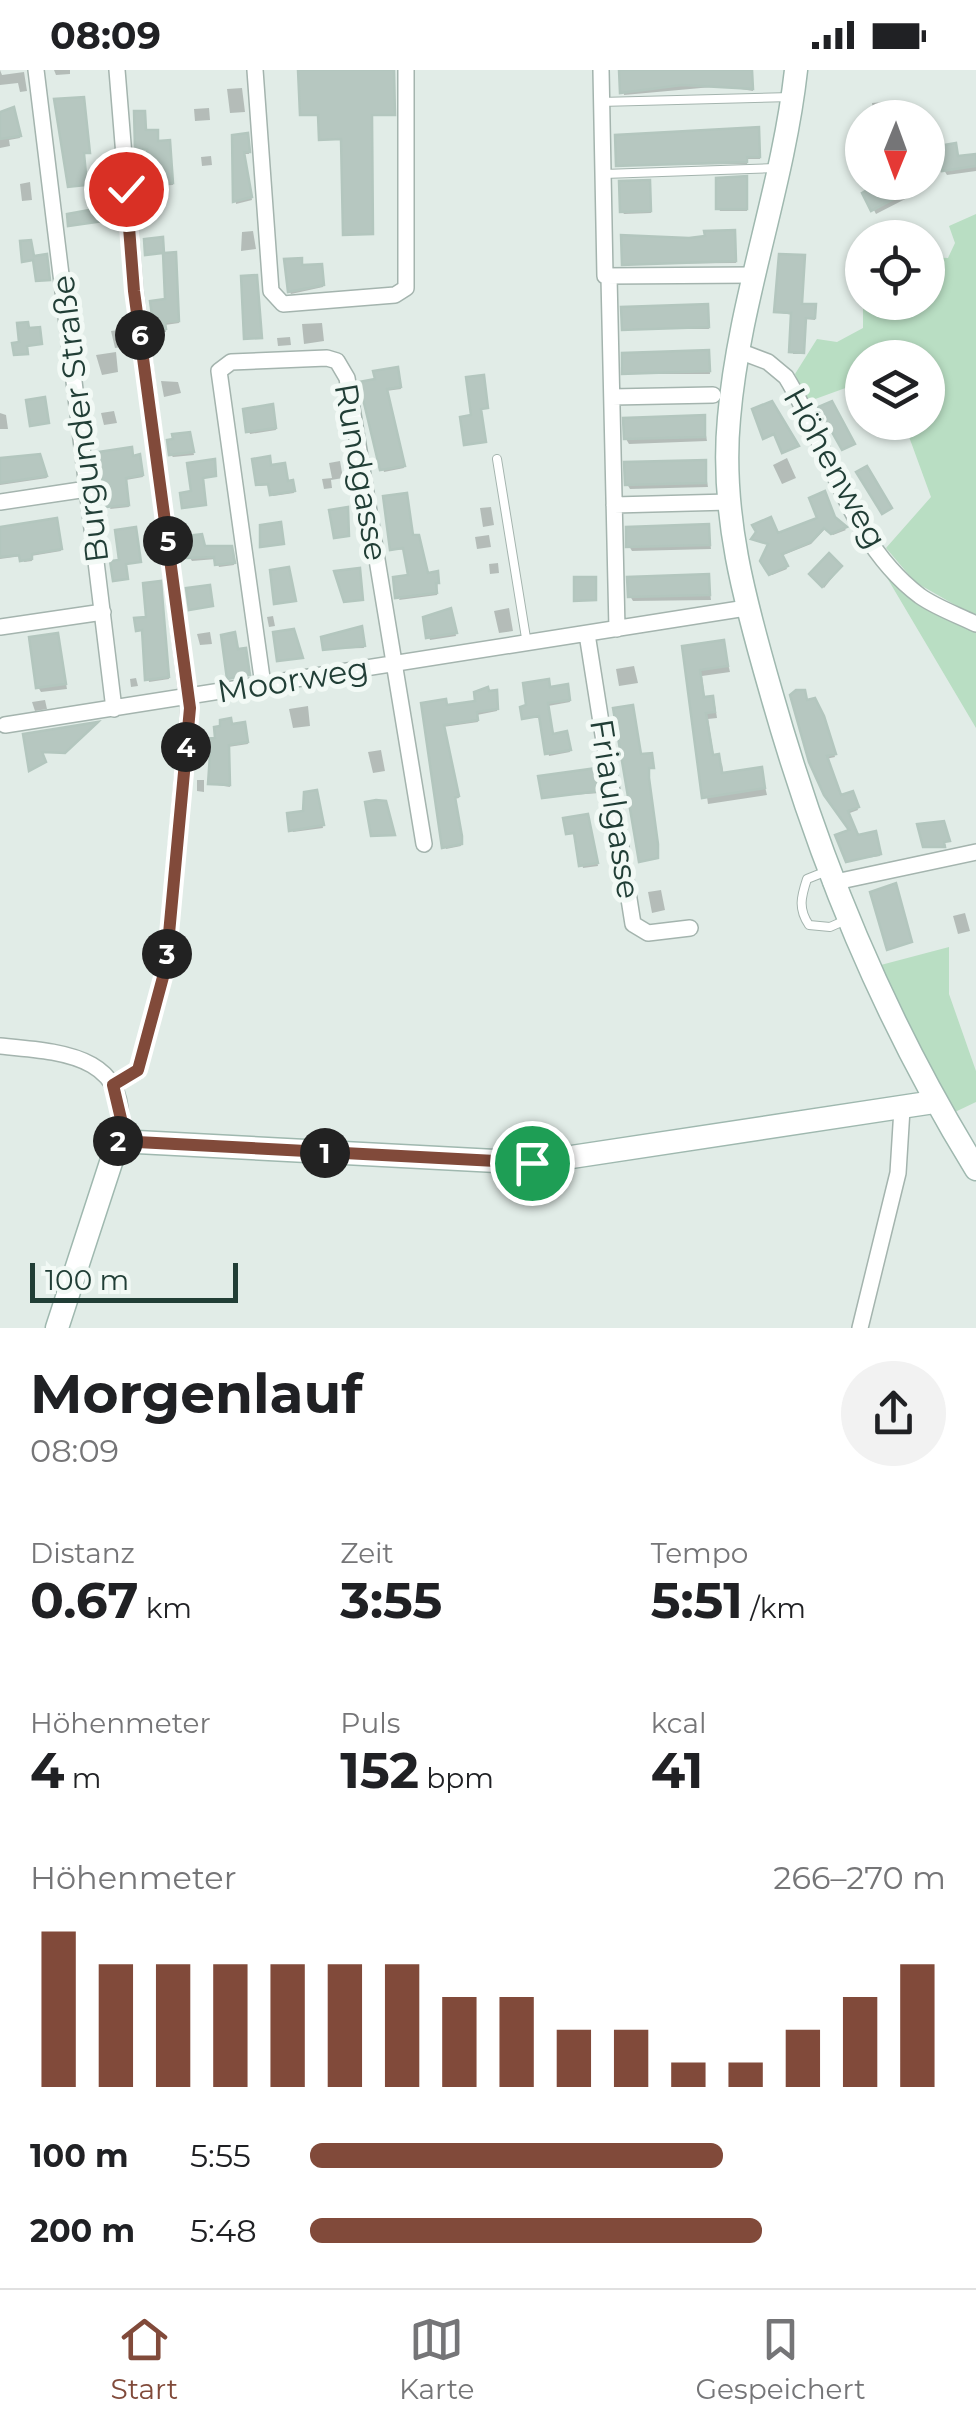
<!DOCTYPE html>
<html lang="de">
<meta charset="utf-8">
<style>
:root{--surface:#fff;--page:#f2f2f2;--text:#202124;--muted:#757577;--line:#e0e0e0;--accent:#814a3a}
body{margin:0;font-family:Montserrat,sans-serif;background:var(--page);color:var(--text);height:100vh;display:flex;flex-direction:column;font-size:38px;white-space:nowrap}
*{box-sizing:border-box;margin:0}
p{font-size:32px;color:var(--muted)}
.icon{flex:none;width:55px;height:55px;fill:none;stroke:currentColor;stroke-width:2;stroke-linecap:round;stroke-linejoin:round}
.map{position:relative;height:1258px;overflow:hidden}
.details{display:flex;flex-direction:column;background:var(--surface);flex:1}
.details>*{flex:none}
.needle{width:65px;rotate:181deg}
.controls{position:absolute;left:845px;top:30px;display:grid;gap:20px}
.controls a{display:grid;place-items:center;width:100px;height:100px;border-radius:50%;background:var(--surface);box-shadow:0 2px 8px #0004;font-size:50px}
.scale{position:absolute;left:30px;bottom:25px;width:208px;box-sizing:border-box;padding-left:10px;border:5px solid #213e36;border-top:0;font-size:28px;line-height:35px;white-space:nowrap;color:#213e36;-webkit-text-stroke:8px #f2f9f5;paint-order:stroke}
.pin{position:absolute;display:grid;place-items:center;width:85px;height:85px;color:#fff;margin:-42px;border:5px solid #fff;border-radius:50%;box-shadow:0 2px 10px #0007}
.km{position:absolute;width:50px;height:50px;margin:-25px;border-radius:50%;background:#222;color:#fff;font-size:28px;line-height:50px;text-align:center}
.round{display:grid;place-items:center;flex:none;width:105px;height:105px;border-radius:52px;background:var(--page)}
.summary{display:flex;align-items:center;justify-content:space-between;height:170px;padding:0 30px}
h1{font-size:55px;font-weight:700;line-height:75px}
.metrics{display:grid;grid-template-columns:repeat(3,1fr);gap:15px;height:170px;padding:10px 30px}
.metrics div{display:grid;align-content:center}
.metrics b{font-size:50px;font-weight:700}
.metrics small{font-size:28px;font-weight:400}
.metrics p{font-size:28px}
.chart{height:280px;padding:20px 30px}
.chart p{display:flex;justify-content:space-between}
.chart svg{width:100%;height:180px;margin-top:10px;stroke:var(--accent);stroke-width:6}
ul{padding:0 30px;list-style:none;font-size:32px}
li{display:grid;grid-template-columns:160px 120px 1fr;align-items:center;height:75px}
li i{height:25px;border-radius:12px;background:var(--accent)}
.status{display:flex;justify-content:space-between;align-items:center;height:70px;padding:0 50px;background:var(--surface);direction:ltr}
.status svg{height:28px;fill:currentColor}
.dock{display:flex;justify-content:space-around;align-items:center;height:140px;border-top:2px solid var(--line);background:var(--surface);font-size:28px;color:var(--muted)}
.dock a{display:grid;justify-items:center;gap:5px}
.dock .selected{color:var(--accent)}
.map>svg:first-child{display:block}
</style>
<div class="status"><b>08:09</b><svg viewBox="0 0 49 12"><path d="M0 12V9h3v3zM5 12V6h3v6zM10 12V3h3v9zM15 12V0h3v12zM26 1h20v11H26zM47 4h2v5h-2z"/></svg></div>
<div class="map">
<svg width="976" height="1258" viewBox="0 0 976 1258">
<rect width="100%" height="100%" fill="#e1ece7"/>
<path fill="#b9dec3" d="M976 144V547L915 512 886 478 931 427 904 353 928 352V288H862V312L807 332 795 304 817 269 837 272 863 258V233L928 232V187L948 188 955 173 949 156Z
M870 479 976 560V658Z
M949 877V924L976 1001V1032L955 1042 877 896Z"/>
<path fill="#0003" d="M0 0 2 5 24 2 27 21 20 22 18 13 0 15Z
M54 0H70V4L56 5Z
M622 0H752L753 21 723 16 624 25Z
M242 18 245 42 230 43 227 19Z
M884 32 888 48H874L872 33Z
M209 38 210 50 195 51 194 39Z
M0 43H14L20 68 9 70 10 76 0 78Z
M758 60 760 89H747V94L619 95Z
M234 67 248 68 249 84H244L252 130 236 134Z
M158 73 170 75 173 115 155 116 156 148 144 149 150 81 137 79Z
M955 76 958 88 976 86V101L947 105 944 100Z
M201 87 211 86 212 95 202 96Z
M30 112 32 130 22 131 20 114Z
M747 112V141H720L719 138Z
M907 112 913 125 876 144 865 123Z
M649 113 651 143 624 144 622 141Z
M253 161 256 179 241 181 242 162Z
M734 163 736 193 624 194 689 171Z
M176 187 179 253 165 255 166 262H157Z
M805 190 802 236 815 239V250L806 249 804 284H793V245L776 242Z
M322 199 323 217 291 224 290 222Z
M707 237 709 259H624Z
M322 253 324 271 304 274 302 254Z
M126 259 130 276 115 278 111 261Z
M290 267 291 275 278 276 277 268Z
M116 282 118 302 102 305 96 285Z
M709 285 710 304H625Z
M398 302 401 319 386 321 404 398 384 402 362 314Z
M161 311 178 312 181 323 164 327Z
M273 340 276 360 250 364 249 361Z
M114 341 117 353 104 355 101 343Z
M0 343 6 345 8 359H0Z
M703 348 707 371 629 374 626 369Z
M190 367 194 385 173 387 171 385Z
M0 387H38L47 408 0 415Z
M133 388 140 390 143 407 126 410 129 437 110 439Z
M787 388 796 408 782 414 773 395Z
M340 391 343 408 331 410 332 418 324 419 322 409 332 408 329 393Z
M704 393 708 417 630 419 627 414Z
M271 397 293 415 294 423 273 426 271 415 259 416Z
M491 437 494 455 483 457 480 438Z
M834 449 846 460 833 465 826 458 811 474 781 486 787 499 772 505 763 491 770 475 754 469Z
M57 453 61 481 31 486 32 491 24 492 22 486 0 489V459Z
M708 457 711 479 632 481 629 476Z
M489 465 491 477 477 479 475 467Z
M418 467 428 505 438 506 437 525 399 530 411 507 406 480 393 479Z
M204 479 232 482 234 495 219 497 216 489 192 491 190 488Z
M498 493 499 503 490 504 489 494Z
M840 498 824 518 813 507Z
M708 507 711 530 633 531 630 526Z
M161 517 169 609 149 612 145 562 138 560 149 549Z
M509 538 513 561 499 563 494 541Z
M452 543 456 566 430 570 429 567Z
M267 547 273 546 275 556 269 557Z
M362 561 364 578 326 579Z
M210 562 212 574 200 575 197 564Z
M57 565 67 619 41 622 38 617Z
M723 573 730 602 702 606 705 630 711 629 715 635 717 648 708 649 714 687 722 694 724 706 761 700 767 725 708 734 685 578Z
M634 596 638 613 619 616 616 599Z
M136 608 138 616 131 617 130 609Z
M550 620H568L570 632 548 636 553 666 568 667 570 682 549 686 542 648H524Z
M797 622 803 623 807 633 813 631 824 651 835 687 826 689 841 728 852 724 858 740 847 744 857 768 875 764 880 786 848 791 838 766 852 761 812 691 792 626Z
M497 625V641L477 645 478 652 443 657 459 728 454 729 461 776 446 779 424 635 446 638Z
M45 630 47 639 35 641 32 632Z
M308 636 310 656 293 658 289 639Z
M222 653 244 654 248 674 228 677 230 717 211 714 212 686 208 684Z
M381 680 385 701 373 703 368 682Z
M597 704 600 723 544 727Z
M197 710H204V722L197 721Z
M317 726 323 758 293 762 292 760Z
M589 749 598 796 583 798 576 765 569 763Z
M661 820 665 840 652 843 648 822Z
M965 843 970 861 958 864 953 846Z"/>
<path fill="#b6c7c0" stroke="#b3c6be" stroke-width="2.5" d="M298 0H394L395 45H372L373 164 343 165 341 69 319 70 318 45H300Z
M619 0H752L753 19 682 15 620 23Z
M84 27 90 83H84L87 115 68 117 54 29Z
M14 37 21 66 0 69V42Z
M134 41H145L146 60H158V71L170 70 173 113 155 114 156 147H140L137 104 148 103 147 79 135 80Z
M759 57 760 87H747V92L616 96 615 65Z
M248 63 250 82H244L252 127 233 132 232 65Z
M956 73 958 86 976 84V96L942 101 938 76Z
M747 106V139H716V108Z
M650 110 651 141 620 142 619 111Z
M872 112H926L871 141 862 123 874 116Z
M116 124 118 149 68 156 67 144 100 138V125Z
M735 160 736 191 622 195 621 165 689 168 705 166 704 161Z
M163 167 164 183 176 182 179 251 165 252 166 259 154 261 150 231 165 229 163 183 145 185 144 169Z
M31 170 34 186 47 184 50 210 36 211 33 190 22 192 20 171Z
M779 184 805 185 802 234H816L815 248H806L804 283 789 282 791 243 774 242Z
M302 188V195L322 194 324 215 288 222 284 189Z
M257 205 262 268 244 269 241 206Z
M708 234 709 257 622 260 621 237Z
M28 252 29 258 40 257 42 274 27 276 28 284 14 285 12 273 19 272 17 253Z
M709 280 710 301 622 304V283Z
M398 297 401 317 387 319 405 396 380 400 359 312 375 309 373 301Z
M484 305 488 338 481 339 486 372 464 375 460 347 471 345 466 307Z
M45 327 49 353 30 356 26 330Z
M772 331 799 376 782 383 774 364 763 369 752 339Z
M832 331 855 374 842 380 818 337Z
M273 334 276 358 246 362 243 339Z
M705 345V367L624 369 623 348Z
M190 362 194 382 169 385 167 370 173 369 172 364Z
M132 377 133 386 140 384 143 405 126 408 129 435 106 437 98 382Z
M40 384 47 406 0 413V388Z
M270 386 271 395 285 393 288 411 293 410 295 421 270 425 268 414 256 415 252 389Z
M215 389 216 406 203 408 206 435 182 438 180 423 191 421 187 393Z
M706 390V413L625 415 624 392Z
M867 396 892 438 882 444 856 402Z
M825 421 835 447 847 457 831 464 824 458 811 472 782 484 788 496 769 505 760 491 768 474 751 469 756 462 752 455 771 447 778 463 817 448 809 428Z
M407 423 413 465H419L428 503 438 501 439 513H436L437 523 395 528 393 507 408 505 403 478 390 480 383 426Z
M348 437 349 466 334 468 329 440Z
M57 448 62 479 32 484V489L20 491 19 485 0 487V457Z
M281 452 284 474 260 477V455Z
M709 454 710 475 626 477V457Z
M136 457 141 492 126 494 128 509 113 511 110 491 119 490 115 460Z
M202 464 205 476H232L235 493 215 495 214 487 187 488 185 466Z
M829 483 842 496 822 517 809 504Z
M289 497 296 531 274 534 270 500Z
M360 498 363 530 344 532 334 501Z
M709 504 710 525 628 527 627 507Z
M574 507H596V530L574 531Z
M161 511 169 607 145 610 142 560 136 561 134 548 146 547 143 513Z
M210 515 213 536 189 540 186 518Z
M451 538 457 563 426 568 423 547Z
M362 556 365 576 323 580 321 567Z
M294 559 303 588 277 591 273 562Z
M235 562 238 579 246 578 250 605 227 609 221 565Z
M58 563 66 614 36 618 29 567Z
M724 570 728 596 700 600 704 627 713 626 715 642 706 643 713 685 719 684 722 703 762 697 765 718 702 728 682 576Z
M549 609 550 617 568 614 570 630 548 633 553 664 567 661 571 680 545 684 539 646 522 649 520 637 526 635 523 613Z
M488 617 489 621 497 620 498 639 477 642 478 650 444 655 459 726 455 727 462 766V774L442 778 421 633 446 629 447 635 475 631 474 622Z
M796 620H805L807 630 815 628 824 646 836 684 827 686 841 725 853 721 859 737 848 741 858 765 876 761 881 784 846 792 835 765 849 760 824 725 809 692 790 625Z
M633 635 641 684 652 683 654 698H649V708L658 774V788L639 792 613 638Z
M231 648 232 654 245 652 248 672 229 675 230 715 208 714 210 684 206 685 203 669 215 668 214 657 220 656V650Z
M98 652 65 683 42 682 46 692 29 701 23 664Z
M597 698 600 721 542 728 538 706Z
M317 720 324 755 289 761 287 743 303 741 304 722Z
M376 730 386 731 395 765 371 766 365 732Z
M588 744 598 793 579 796 574 763 566 764 563 748Z
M944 751 950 771 944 772 945 777H923L917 754Z
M896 813 912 872 887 880 870 822Z"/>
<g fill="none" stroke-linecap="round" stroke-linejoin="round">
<defs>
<path id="lane" d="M600 32 791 27
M604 104 775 98
M497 389 527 574
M827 801 807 809C801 827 798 839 809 855L830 857 846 850"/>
<path id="street" d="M36 0 114 639
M255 0 271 221 283 234 395 225 406 218V0
M601 0 605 206 754 205
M609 207 617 559
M739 281 768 292 786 307C831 380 848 472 920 526 937 538 958 545 976 554
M612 327 713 325
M0 432 87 419
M614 435 729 432
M0 557 103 542
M587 564 633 854 648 863 690 858
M263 615 219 301 231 292 327 288 337 291 347 308 424 774
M5 655 746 538
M831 813 976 782
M0 976C63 982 135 985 118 1071
M113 1015 138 1001 166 896 189 638 135 221 117 0
M860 1258 898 1103 902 1039"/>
<path id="secondary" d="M796 0C783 118 739 230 729 348 720 443 745 532 771 622 819 792 883 948 976 1099
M57 1258 118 1071 532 1093 934 1032"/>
</defs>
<use href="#lane" stroke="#a4b4ae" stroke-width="10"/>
<use href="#street" stroke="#a4b4ae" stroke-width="18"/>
<use href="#secondary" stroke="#9fb8af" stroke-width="25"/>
<use href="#lane" stroke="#fff" stroke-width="8"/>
<use href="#street" stroke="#fff" stroke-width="15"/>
<use href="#secondary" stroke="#fff" stroke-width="22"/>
</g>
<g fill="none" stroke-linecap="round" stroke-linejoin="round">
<defs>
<path id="route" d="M126 119 134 221 190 638 166 896 138 1000 113 1015 122 1053 118 1071 532 1093"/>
</defs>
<use href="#route" stroke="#fff" stroke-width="20"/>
<use href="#route" stroke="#814a3a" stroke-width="12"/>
</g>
<g text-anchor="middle" stroke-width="10" stroke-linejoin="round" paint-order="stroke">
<g font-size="32" fill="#213e36" stroke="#f2f9f5">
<text transform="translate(80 349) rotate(-97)" y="11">Burgunder Straße</text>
<text transform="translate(835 398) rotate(61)" y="11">Höhenweg</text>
<text transform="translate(361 402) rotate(80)" y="11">Rundgasse</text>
<text transform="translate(293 610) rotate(-9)" y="11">Moorweg</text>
<text transform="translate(615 739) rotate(81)" y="11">Friaulgasse</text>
</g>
</g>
</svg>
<div class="controls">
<a><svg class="needle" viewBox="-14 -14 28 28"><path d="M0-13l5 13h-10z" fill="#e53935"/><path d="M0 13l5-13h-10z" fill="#757577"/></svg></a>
<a><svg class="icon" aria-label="locate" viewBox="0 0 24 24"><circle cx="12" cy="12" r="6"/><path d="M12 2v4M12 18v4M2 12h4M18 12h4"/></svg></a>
<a><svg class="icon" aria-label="layers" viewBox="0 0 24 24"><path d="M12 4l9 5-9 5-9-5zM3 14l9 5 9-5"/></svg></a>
</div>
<div class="scale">100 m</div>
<div class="pin" style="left:532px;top:1093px;background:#1e9e55"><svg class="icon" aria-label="arrive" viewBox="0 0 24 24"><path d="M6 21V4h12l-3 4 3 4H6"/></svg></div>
<div class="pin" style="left:126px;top:119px;background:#d93025"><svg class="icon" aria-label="check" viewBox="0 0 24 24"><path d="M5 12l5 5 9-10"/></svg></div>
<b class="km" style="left:325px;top:1083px">1</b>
<b class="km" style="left:118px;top:1071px">2</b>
<b class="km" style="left:167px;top:884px">3</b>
<b class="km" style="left:186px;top:677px">4</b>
<b class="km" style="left:168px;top:471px">5</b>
<b class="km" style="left:140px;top:265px">6</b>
</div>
<section class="details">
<div class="summary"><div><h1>Morgenlauf</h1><p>08:09</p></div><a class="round"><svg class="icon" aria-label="share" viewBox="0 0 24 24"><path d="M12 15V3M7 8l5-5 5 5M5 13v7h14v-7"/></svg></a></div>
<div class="metrics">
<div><p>Distanz</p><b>0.67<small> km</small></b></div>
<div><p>Zeit</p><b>3:55</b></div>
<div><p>Tempo</p><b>5:51<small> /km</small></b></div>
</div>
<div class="metrics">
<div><p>Höhenmeter</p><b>4<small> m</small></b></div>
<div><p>Puls</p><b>152<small> bpm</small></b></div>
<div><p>kcal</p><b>41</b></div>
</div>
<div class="chart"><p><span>Höhenmeter</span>266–270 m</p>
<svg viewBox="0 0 160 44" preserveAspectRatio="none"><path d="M5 44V6M15 44V14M25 44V14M35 44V14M45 44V14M55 44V14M65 44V14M75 44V22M85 44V22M95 44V30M105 44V30M115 44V38M125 44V38M135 44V30M145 44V22M155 44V14"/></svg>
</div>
<ul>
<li><b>100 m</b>5:55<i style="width:65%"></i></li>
<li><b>200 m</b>5:48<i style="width:71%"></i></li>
</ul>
</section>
<nav class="dock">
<a class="selected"><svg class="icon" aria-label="home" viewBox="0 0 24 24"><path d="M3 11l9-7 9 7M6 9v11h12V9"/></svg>Start</a>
<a><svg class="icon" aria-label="map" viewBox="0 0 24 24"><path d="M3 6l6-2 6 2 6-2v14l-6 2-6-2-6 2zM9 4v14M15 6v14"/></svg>Karte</a>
<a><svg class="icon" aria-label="saved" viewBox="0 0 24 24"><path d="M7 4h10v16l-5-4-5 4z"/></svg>Gespeichert</a>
</nav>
